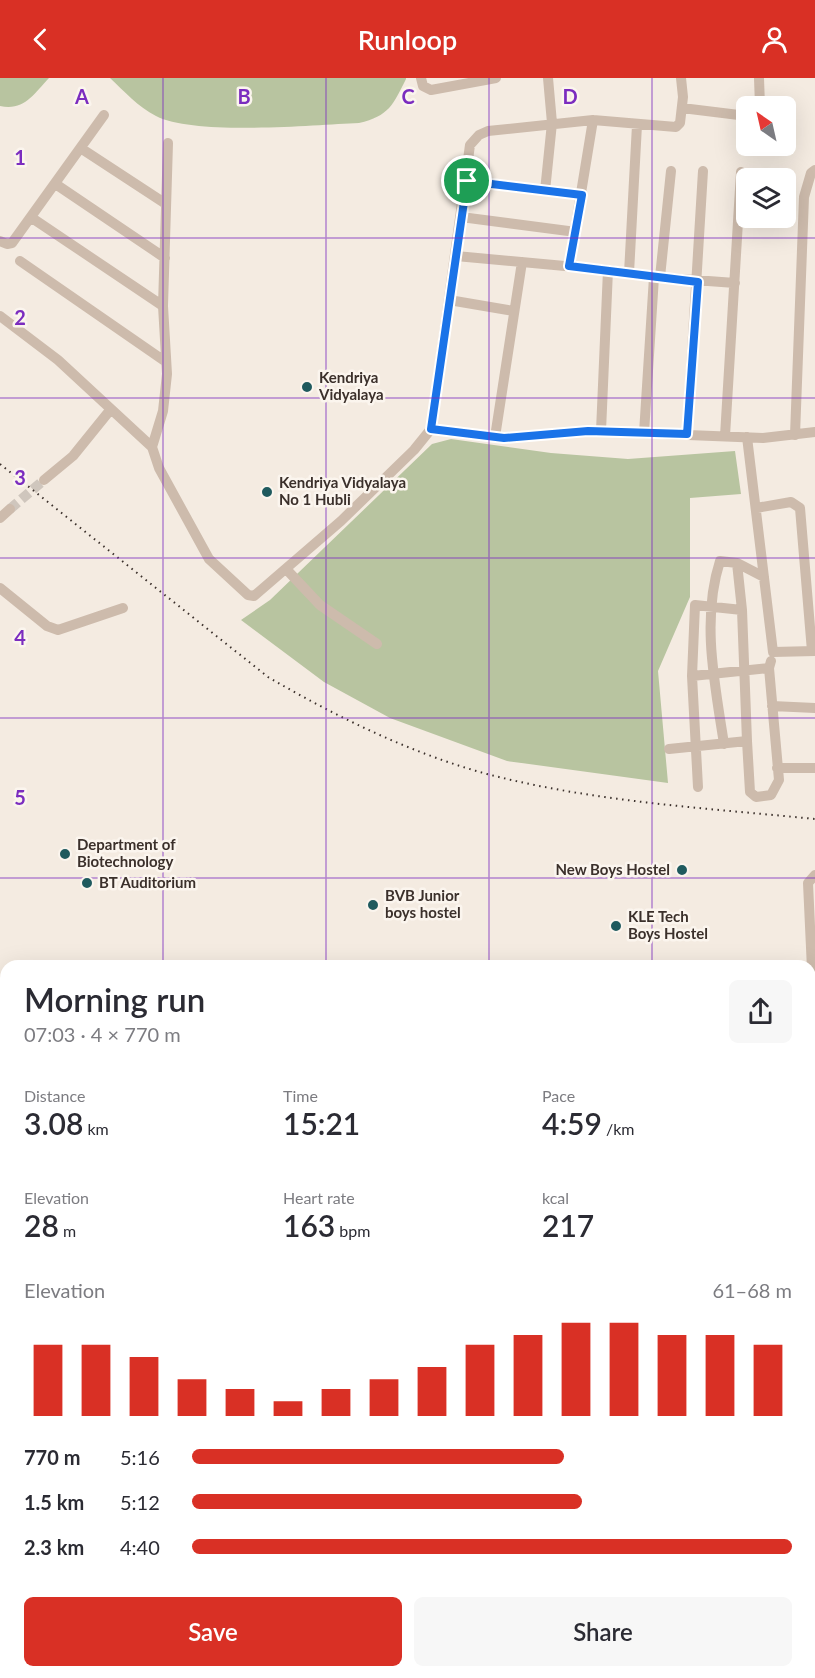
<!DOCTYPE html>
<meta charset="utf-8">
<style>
:root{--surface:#fff;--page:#f7f7f7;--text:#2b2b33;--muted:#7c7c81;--accent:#d93025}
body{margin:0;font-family:Lato,sans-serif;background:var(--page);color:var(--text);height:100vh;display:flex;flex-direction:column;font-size:22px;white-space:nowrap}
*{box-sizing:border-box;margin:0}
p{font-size:20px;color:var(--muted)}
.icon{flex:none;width:33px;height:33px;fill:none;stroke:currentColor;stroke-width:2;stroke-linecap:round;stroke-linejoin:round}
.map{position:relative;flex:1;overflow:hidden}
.panel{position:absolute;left:0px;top:882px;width:816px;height:718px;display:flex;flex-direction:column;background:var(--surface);border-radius:18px 18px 0 0;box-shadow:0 6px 24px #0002}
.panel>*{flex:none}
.needle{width:39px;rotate:326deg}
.controls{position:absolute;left:736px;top:18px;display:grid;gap:12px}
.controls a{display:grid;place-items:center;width:60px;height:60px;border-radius:9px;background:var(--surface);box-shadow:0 6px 24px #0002;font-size:30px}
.pin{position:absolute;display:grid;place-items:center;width:51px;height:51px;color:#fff;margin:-26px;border:3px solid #fff;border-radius:50%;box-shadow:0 2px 6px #0007}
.round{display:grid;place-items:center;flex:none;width:63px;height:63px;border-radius:9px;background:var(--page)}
.head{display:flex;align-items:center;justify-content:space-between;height:102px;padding:0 24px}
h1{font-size:33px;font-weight:600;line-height:45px}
.figures{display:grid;grid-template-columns:repeat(3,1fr);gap:9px;height:102px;padding:6px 24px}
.figures div{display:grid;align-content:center}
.figures b{font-size:30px;font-weight:600}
.figures small{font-size:16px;font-weight:400}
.figures p{font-size:16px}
.chart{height:168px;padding:12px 24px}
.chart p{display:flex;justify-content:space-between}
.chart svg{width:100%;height:108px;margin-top:6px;stroke:var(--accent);stroke-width:6}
.button{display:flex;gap:12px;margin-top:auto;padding:12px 24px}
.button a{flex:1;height:69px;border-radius:9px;background:var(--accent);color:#fff;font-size:24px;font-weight:600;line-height:69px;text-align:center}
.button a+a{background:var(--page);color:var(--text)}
ul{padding:0 24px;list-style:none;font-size:20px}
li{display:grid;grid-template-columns:96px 72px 1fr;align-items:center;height:45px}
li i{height:15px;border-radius:8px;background:var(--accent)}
header{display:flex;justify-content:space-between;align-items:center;height:78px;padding:0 24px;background:var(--accent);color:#fff;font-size:27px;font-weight:600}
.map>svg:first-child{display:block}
</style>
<header><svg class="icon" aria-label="back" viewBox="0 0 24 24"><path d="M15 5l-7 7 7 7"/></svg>Runloop<svg class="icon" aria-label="person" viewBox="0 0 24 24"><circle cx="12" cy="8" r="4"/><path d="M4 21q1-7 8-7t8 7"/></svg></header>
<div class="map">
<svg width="815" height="1600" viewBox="0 0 815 1600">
<rect width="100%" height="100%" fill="#f4ebe1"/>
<path fill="#b8c4a0" d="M0 0H49C33 17 24 33 0 28Z
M110 0H406V1C393 27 389 38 359 45 311 47 195 58 156 38 138 29 124 13 110 0Z
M451 361 551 375 628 381 735 373 741 416 690 420V519L658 593 668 705 507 683 390 640 324 604 241 542 270 522 432 366Z"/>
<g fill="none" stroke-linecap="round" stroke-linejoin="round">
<path stroke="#7fb0b2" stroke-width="2" d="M674 1600 676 1594"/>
<path stroke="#cfc6bd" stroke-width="10" stroke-dasharray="10 5" stroke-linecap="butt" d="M10 431 44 402"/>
<path stroke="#cdbbac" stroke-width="10" d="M421 0 423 8 431 12 496 0
M759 0 760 28
M682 30 747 38
M82 71 166 126
M761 71 762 68
M467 103 582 117
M57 107 165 180
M545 113 552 45 548 0
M461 139 576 154
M32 140 163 228
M0 163 7 166 12 165 104 37
M456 178 608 192 654 199 735 205
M20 183 166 284
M569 188 593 42
M629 195 637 47
M660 199 671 93
M449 222 514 233
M0 238 58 282 152 369 159 390 209 481 248 517 254 518 341 443 414 372 431 351 470 67 479 57 488 53 593 42 676 49 680 45 683 19 681 0
M431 351 504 360 588 353 763 360 815 354
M601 353 608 192
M644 355 654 199
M687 356 703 93
M795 357 804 119 811 95 815 92
M725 358 741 94
M495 359 522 184
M747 359 773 574 815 573
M152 369 163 333 167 296 163 228 168 65
M44 402 73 378 111 331
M756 430 791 424 800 430 812 573
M0 440 10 431
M287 492 320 527 377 566
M0 510 47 548 58 552 123 530
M692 598 695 527 742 532
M772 628 815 630
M747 663 742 532 737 485 764 499
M724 666C715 607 701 542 720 483L737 485
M669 671 747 663 750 714 756 719 771 717 779 702 769 590
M777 690H815
M698 709 692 598 769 590 771 583
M333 888H338
M814 934 808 805 815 797
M810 983 815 933
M810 993 815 999
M810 1081 815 1078
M810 1090 815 1095
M810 1177 815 1183
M810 1203 815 1198
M810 1308 815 1304
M810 1347 815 1349
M810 1399 815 1401
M0 1409 6 1402
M0 1524 6 1527
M0 1590 6 1580
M189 1600 192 1594
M296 1600 298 1594
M394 1600 397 1594
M540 1600 542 1594"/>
<path stroke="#7d675c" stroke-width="12" d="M0 1330 6 1331
M0 1368 6 1369
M810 1507 815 1509
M810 1542 815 1544
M444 1600 446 1594
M461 1600 463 1594"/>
<path stroke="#3b302b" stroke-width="2" stroke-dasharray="1.5 4.5" stroke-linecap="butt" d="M0 386 268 599C337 639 410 675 487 696 594 724 706 730 815 741"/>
</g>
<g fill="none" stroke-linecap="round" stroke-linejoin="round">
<defs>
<path id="route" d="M467 103 582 117 569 188 698 204 687 356 588 353 504 360 431 351Z"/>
</defs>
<use href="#route" stroke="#fff" stroke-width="12"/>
<use href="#route" stroke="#1a73e8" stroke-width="8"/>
</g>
<path fill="none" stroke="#7b2cbf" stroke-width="1.5" stroke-opacity="0.55" d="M163 0V888M326 0V888M489 0V888M652 0V888M0 160H815M0 320H815M0 480H815M0 640H815M0 800H815M0 960H6M810 960H815M0 1120H6M810 1120H815M0 1280H6M810 1280H815M0 1440H6M810 1440H815M163 1594V1600M326 1594V1600M489 1594V1600M652 1594V1600"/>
<g fill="#1f5a5e" stroke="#fbf5ee" stroke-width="2">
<circle cx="307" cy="309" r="6"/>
<circle cx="267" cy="414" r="6"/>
<circle cx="65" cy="776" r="6"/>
<circle cx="682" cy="792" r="6"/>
<circle cx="87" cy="805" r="6"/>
<circle cx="373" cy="827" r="6"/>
<circle cx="616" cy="848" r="6"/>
</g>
<g text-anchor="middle" stroke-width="5" stroke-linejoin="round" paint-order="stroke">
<g font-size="15" font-weight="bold" fill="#3b302b" stroke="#fbf5ee" text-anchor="start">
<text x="319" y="305">Kendriya<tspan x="319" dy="17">Vidyalaya</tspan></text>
<text x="279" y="410">Kendriya Vidyalaya<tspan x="279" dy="17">No 1 Hubli</tspan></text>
<text x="77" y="772">Department of<tspan x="77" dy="17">Biotechnology</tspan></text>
<text x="670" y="797" text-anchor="end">New Boys Hostel</text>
<text x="99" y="810">BT Auditorium</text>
<text x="385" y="823">BVB Junior<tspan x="385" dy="17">boys hostel</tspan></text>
<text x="628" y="844">KLE Tech<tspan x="628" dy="17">Boys Hostel</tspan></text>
</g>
</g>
<g font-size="20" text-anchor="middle" font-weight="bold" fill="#7b2cbf" stroke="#fbf5ee" stroke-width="5" stroke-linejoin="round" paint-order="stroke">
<text x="82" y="26">A</text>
<text x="244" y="26">B</text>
<text x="408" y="26">C</text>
<text x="570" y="26">D</text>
<text x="20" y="87">1</text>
<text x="20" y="247">2</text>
<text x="20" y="407">3</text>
<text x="20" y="567">4</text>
<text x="20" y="727">5</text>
</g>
</svg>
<div class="controls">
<a><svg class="needle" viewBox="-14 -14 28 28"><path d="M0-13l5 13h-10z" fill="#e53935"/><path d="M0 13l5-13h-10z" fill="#7c7c81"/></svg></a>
<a><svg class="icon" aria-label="layers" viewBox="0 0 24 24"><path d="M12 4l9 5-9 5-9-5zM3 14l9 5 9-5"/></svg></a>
</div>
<div class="pin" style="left:467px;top:103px;background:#1e9e55"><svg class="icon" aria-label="arrive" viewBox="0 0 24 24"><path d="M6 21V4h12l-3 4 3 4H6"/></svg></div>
<section class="panel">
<div class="head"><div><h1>Morning run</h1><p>07:03 · 4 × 770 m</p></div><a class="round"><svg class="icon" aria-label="share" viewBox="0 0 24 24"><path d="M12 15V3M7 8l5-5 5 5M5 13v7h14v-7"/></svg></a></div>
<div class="figures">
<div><p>Distance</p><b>3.08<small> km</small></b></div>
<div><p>Time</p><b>15:21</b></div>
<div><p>Pace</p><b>4:59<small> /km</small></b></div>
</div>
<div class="figures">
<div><p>Elevation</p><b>28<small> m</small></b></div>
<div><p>Heart rate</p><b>163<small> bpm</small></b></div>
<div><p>kcal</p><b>217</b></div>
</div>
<div class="chart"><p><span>Elevation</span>61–68 m</p>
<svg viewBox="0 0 160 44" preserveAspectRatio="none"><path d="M5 44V15M15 44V15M25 44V20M35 44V29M45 44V33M55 44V38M65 44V33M75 44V29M85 44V24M95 44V15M105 44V11M115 44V6M125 44V6M135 44V11M145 44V11M155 44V15"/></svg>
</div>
<ul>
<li><b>770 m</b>5:16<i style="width:62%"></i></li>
<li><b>1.5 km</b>5:12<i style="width:65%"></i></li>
<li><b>2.3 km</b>4:40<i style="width:100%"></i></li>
</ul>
<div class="button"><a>Save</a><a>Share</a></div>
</section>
</div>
